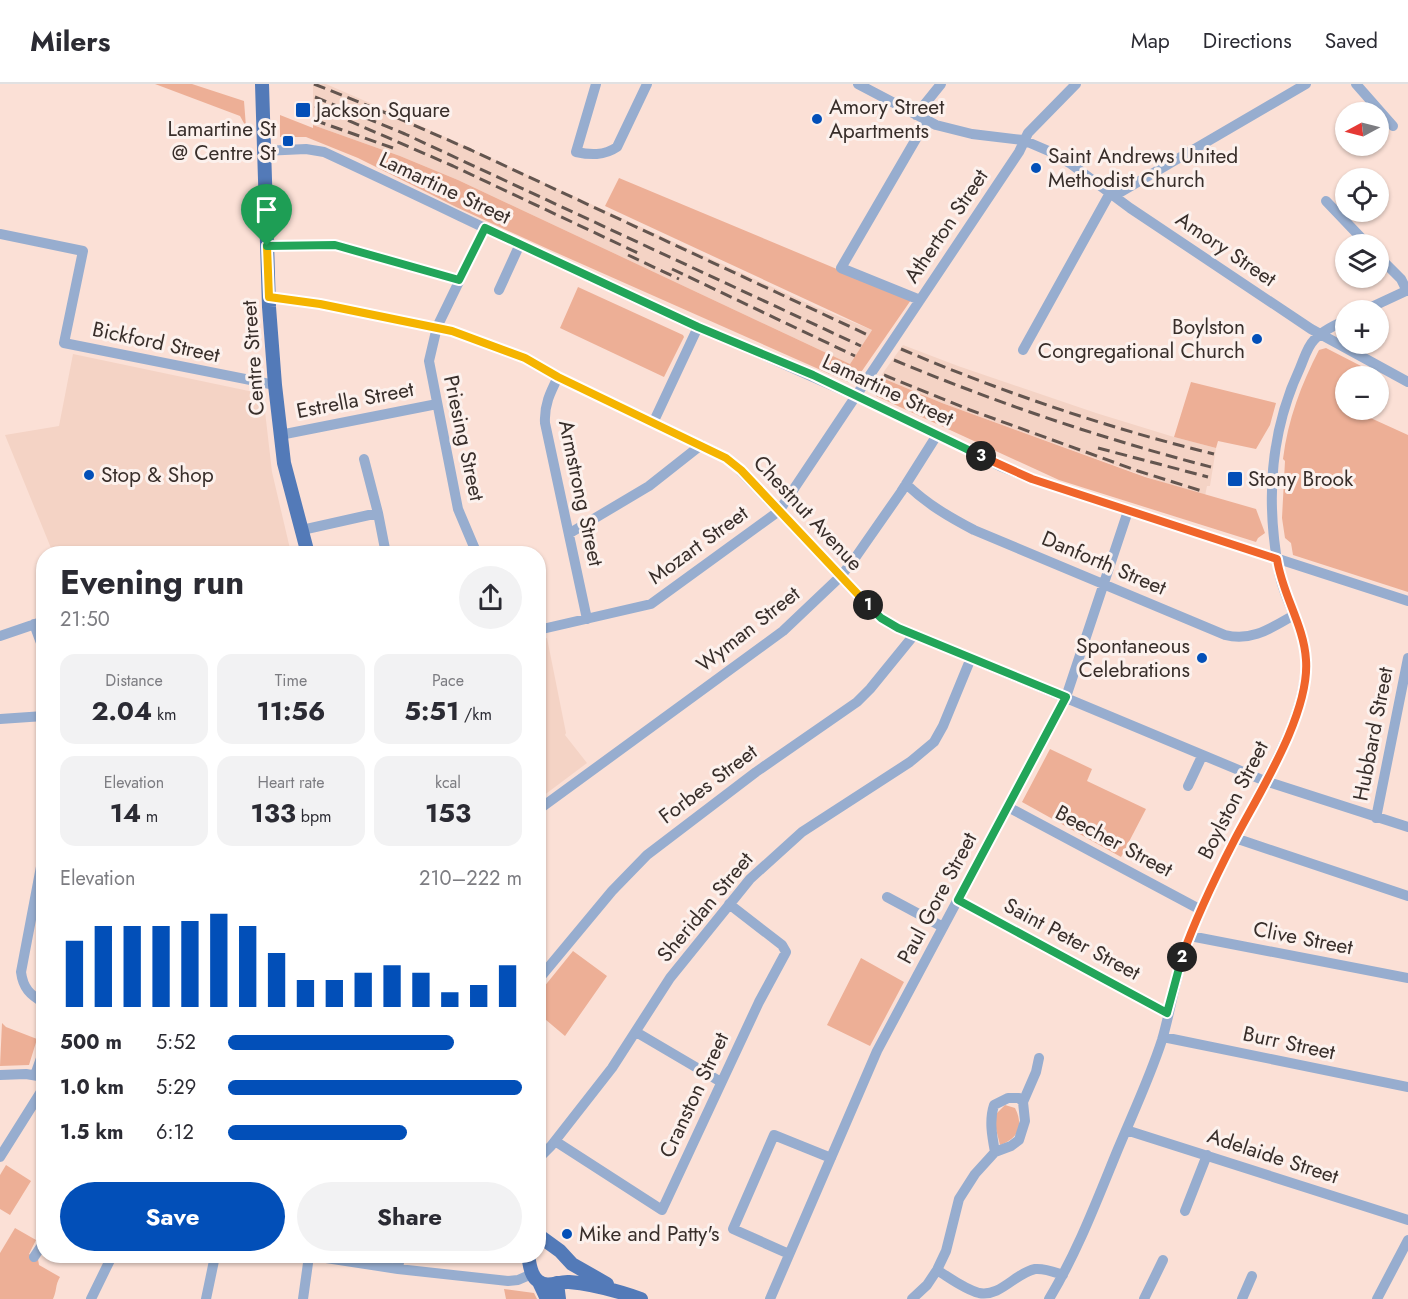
<!DOCTYPE html>
<meta charset="utf-8">
<style>
:root{--surface:#fff;--page:#f2f2f3;--text:#2b2b33;--muted:#7c7c81;--line:#e1e1e2;--accent:#024fb8}
body{margin:0;font-family:Jost,sans-serif;background:var(--page);color:var(--text);height:100vh;display:flex;flex-direction:column;font-size:22px;white-space:nowrap}
*{box-sizing:border-box;margin:0}
p{font-size:20px;color:var(--muted)}
.icon{flex:none;width:33px;height:33px;fill:none;stroke:currentColor;stroke-width:2;stroke-linecap:round;stroke-linejoin:round}
.map{position:relative;flex:1;overflow:hidden}
.panel{position:absolute;left:36px;top:462px;width:510px;height:717px;display:flex;flex-direction:column;background:var(--surface);border-radius:24px;box-shadow:0 2px 4px #0004}
.panel>*{flex:none}
.needle{width:39px;rotate:263deg}
.tools{position:absolute;left:1335px;top:18px;display:grid;gap:12px}
.tools a{display:grid;place-items:center;width:54px;height:54px;border-radius:50%;background:var(--surface);box-shadow:0 2px 4px #0004;font-size:30px}
.pin{position:absolute;display:grid;place-items:center;width:51px;height:51px;color:#fff;margin:-62px -26px;border-radius:50% 50% 50% 0;rotate:-45deg;box-shadow:0 0 6px #0007}
.pin .icon{rotate:45deg}
.km{position:absolute;width:30px;height:30px;margin:-15px;border-radius:50%;background:#222;color:#fff;font-size:16px;line-height:30px;text-align:center}
.round{display:grid;place-items:center;flex:none;width:63px;height:63px;border-radius:32px;background:var(--page)}
.headline{display:flex;align-items:center;justify-content:space-between;height:102px;padding:0 24px}
h1{font-size:33px;font-weight:700;line-height:45px}
.figures{display:grid;grid-template-columns:repeat(3,1fr);gap:9px;height:102px;padding:6px 24px}
.figures div{display:grid;align-content:center;border-radius:15px;background:var(--page);text-align:center}
.figures b{font-size:26px;font-weight:700}
.figures small{font-size:16px;font-weight:400}
.figures p{font-size:16px}
.chart{height:168px;padding:12px 24px}
.chart p{display:flex;justify-content:space-between}
.chart svg{width:100%;height:108px;margin-top:6px;stroke:var(--accent);stroke-width:6}
.button{display:flex;gap:12px;margin-top:auto;padding:12px 24px}
.button a{flex:1;height:69px;border-radius:36px;background:var(--accent);color:#fff;font-size:24px;font-weight:700;line-height:69px;text-align:center}
.button a+a{background:var(--page);color:var(--text)}
ul{padding:0 24px;list-style:none;font-size:20px}
li{display:grid;grid-template-columns:96px 72px 1fr;align-items:center;height:45px}
li i{height:15px;border-radius:8px;background:var(--accent)}
header{display:flex;align-items:center;gap:36px;box-sizing:border-box;height:84px;padding:0 30px;background:var(--surface);border-bottom:2px solid var(--line)}
header strong{font-size:28px}
nav{display:flex;gap:33px;margin-inline-start:auto;font-size:21px}
.map>svg:first-child{display:block}
</style>
<header>
<strong>Milers</strong>
<nav><a>Map</a><a>Directions</a><a>Saved</a></nav>
</header>
<div class="map">
<svg width="1408" height="1215" viewBox="0 0 1408 1215">
<rect width="100%" height="100%" fill="#fbe0d6"/>
<path fill="#f4d3c5" d="M313 0H326L386 26 816 223 872 246 850 280 458 96 400 72 313 41Z
M903 261 958 282 1096 329 1174 353 1216 364 1210 402H1207L1205 412 1161 398 942 319 880 293Z
M73 270 263 310 272 388 291 469H53L5 351 59 342Z
M547 554 566 649 565 651 587 679 539 715V556Z"/>
<path fill="#edaf96" d="M155 0H192L244 17 246 43 240 32Z
M280 31 313 44V41L400 72 458 96 850 280 872 246 605 122 619 94 911 216 855 297 850 299 548 165 456 123 358 74 306 53H280Z
M578 203 683 251 684 253 664 293 560 244Z
M1326 264 1361 282 1356 292H1346L1345 314 1342 320 1345 322 1346 326H1353L1408 351V508L1293 471 1291 459 1285 454 1282 434 1285 377 1283 375C1288 335 1301 301 1319 266Z
M880 293 942 319 1145 393 1256 425 1265 449 1258 454 1256 458 1059 396 876 312 875 302Z
M1191 298 1276 319 1270 341 1256 365 1218 357 1216 364 1174 353Z
M1050 665 1092 685 1087 697 1146 725 1121 773 1022 718Z
M573 867 607 892 565 952 539 930V909Z
M861 874 904 898 870 962 827 941Z
M2 939 6 943 37 955 29 981 0 982Z
M1005 1021 1015 1024C1024 1042 1018 1055 1000 1061L996 1045V1030Z
M6 1081 31 1097 10 1131 0 1125V1091Z
M15 1144 36 1156 29 1170 38 1175 39 1181 60 1193C55 1201 57 1207 53 1215H0V1169Z
M504 1205 534 1209 537 1215H506Z"/>
<g fill="none" stroke-linecap="round" stroke-linejoin="round">
<path stroke="#97adcf" stroke-width="10" d="M596 0 576 68C590 71 604 72 617 63L647 0
M858 0 936 41 972 50 1023 56 1051 68 1071 80 1130 124 1311 245 1408 298
M1356 0 1393 42
M916 31 941 0
M263 67 306 65 324 68C449 126 572 187 699 243 800 287 902 331 1000 382L1032 395 1408 517
M1114 112 1306 0
M1326 117 1367 160
M0 150 83 167 64 259 275 301
M267 162 335 161 459 196
M1378 172 1401 195 1407 207
M499 206 520 160
M269 213 320 220 452 247 524 274 558 293 717 369 733 379 877 531 891 541 1265 697 1408 743
M920 216 841 184 927 36
M1365 226 1408 206
M1023 266 1110 109
M558 293C550 309 544 321 545 339L587 535
M653 339 698 243
M280 351 437 320
M364 375 378 429
M906 400C927 420 949 433 974 446L1225 551C1252 558 1271 544 1294 531
M302 446 378 429 386 470
M570 449 649 402 701 361
M477 470 458 425 429 277 437 243 485 144
M34 540 44 567
M538 546 651 520 779 427 1019 68 1028 49 1076 0
M0 552 44 537
M0 635 44 632
M1188 702 1202 672
M1008 723 1201 826
M538 726 783 547 841 492 855 474 901 408 937 351
M1376 734 1408 574
M1235 754 1408 812
M44 767 21 888C23 904 30 911 44 919
M887 813 943 843
M958 816 1167 929
M1190 852 1408 894
M538 896 612 807 647 771 756 688 857 618 870 605 914 551
M636 948 721 998
M1163 953 1408 1003
M0 991 26 990 44 993
M35 991 44 966
M1126 1046 1408 1136
M555 1057 662 1126 759 918 786 868 782 861 729 820
M995 1068C992 1052 989 1036 994 1021L1008 1014H1019L1023 1018
M0 1073 44 1003
M538 1075 551 1062 612 984 670 894 750 795 802 748 910 678 934 658 943 642 971 574
M1185 1127 1207 1071
M789 1170 733 1145 774 1051 831 1074
M313 1172 398 1185 508 1197 518 1196 532 1190
M34 1173 44 1158
M398 1185 400 1172
M937 1186C950 1194 964 1205 979 1209 1001 1213 1015 1189 1035 1185 1045 1184 1054 1188 1063 1191
M91 1215 112 1172
M206 1215 215 1172
M303 1215 309 1172
M770 1215 877 967 1066 613 1128 427
M912 1215 927 1201 937 1186 946 1167 959 1115 975 1090 995 1068 1011 1062 1019 1056 1025 1037 1023 1018 1036 988 1039 974
M1049 1215C1078 1167 1097 1116 1118 1065 1133 1029 1150 993 1162 956 1172 922 1176 886 1190 853 1208 808 1230 765 1252 723 1274 679 1302 635 1306 585 1309 551 1285 520 1279 488 1266 419 1270 348 1300 284 1304 275 1307 263 1314 256 1322 247 1335 241 1346 236
M1144 1215 1163 1176
M1242 1215 1252 1192
M1377 1215 1408 1156"/>
<path stroke="#537ab8" stroke-width="14" d="M262 0 269 223 275 301 284 379 308 470
M538 1151 560 1167 572 1180 607 1200
M528 1172C530 1180 530 1191 538 1197 548 1205 558 1197 569 1198 593 1200 618 1207 641 1215
M539 1198 547 1215
M557 1199 559 1215"/>
<path stroke="#63554f" stroke-width="3" stroke-dasharray="12 6" stroke-linecap="butt" d="M314 0 386 29 471 66 868 251
M315 13 405 50 861 262
M315 22 453 82 640 170
M314 36 393 64
M628 171 679 195
M672 185 855 272
M901 265C1002 308 1107 344 1214 370
M894 276C997 319 1103 355 1211 383
M884 291 970 326 1138 387 1205 408
M1098 364 1208 393"/>
</g>
<g fill="none" stroke-linecap="round" stroke-linejoin="round">
<defs>
<path id="split-1" d="M267 162 269 213 320 220 452 247 525 274 558 293 726 374 741 386 868 521"/>
<path id="split-2" d="M868 521 881 534 898 544 1066 613 958 816 1167 929 1182 873"/>
<path id="split-3" d="M981 372 1032 395 1277 475C1282 510 1304 541 1306 576 1310 630 1259 709 1234 757 1215 794 1196 833 1182 873"/>
<path id="split-4" d="M267 162 335 161 459 196 485 144 698 243 813 291 981 372"/>
</defs>
<use href="#split-1" stroke="#fff" stroke-width="12"/>
<use href="#split-2" stroke="#fff" stroke-width="12"/>
<use href="#split-3" stroke="#fff" stroke-width="12"/>
<use href="#split-4" stroke="#fff" stroke-width="12"/>
<use href="#split-1" stroke="#f5b400" stroke-width="8"/>
<use href="#split-2" stroke="#22a559" stroke-width="8"/>
<use href="#split-3" stroke="#f0652b" stroke-width="8"/>
<use href="#split-4" stroke="#22a559" stroke-width="8"/>
</g>
<g fill="#024fb8" stroke="#fcf1ed" stroke-width="2">
<rect x="295" y="18" width="16" height="16" rx="3"/>
<circle cx="817" cy="35" r="6"/>
<rect x="282" y="51" width="12" height="12" rx="3"/>
<circle cx="1036" cy="84" r="6"/>
<circle cx="1257" cy="255" r="6"/>
<circle cx="89" cy="391" r="6"/>
<rect x="1227" y="387" width="16" height="16" rx="3"/>
<circle cx="1202" cy="574" r="6"/>
<circle cx="567" cy="1150" r="6"/>
</g>
<g text-anchor="middle" stroke-width="6" stroke-linejoin="round" paint-order="stroke">
<g font-size="21" fill="#382e2a" stroke="#fcf1ed" text-anchor="start">
<text x="829" y="30">Amory Street<tspan x="829" dy="24">Apartments</tspan></text>
<text x="316" y="33">Jackson Square</text>
<text x="276" y="52" text-anchor="end">Lamartine St<tspan x="276" dy="24">@ Centre St</tspan></text>
<text x="1048" y="79">Saint Andrews United<tspan x="1048" dy="24">Methodist Church</tspan></text>
<text x="1245" y="250" text-anchor="end">Boylston<tspan x="1245" dy="24">Congregational Church</tspan></text>
<text x="101" y="398">Stop &amp; Shop</text>
<text x="1248" y="402">Stony Brook</text>
<text x="1190" y="569" text-anchor="end">Spontaneous<tspan x="1190" dy="24">Celebrations</tspan></text>
<text x="579" y="1157">Mike and Patty's</text>
</g>
<g font-size="21" fill="#382e2a" stroke="#fcf1ed">
<text transform="translate(445 104) rotate(25)" y="7">Lamartine Street</text>
<text transform="translate(946 142) rotate(-56)" y="7">Atherton Street</text>
<text transform="translate(1226 165) rotate(34)" y="7">Amory Street</text>
<text transform="translate(156 258) rotate(12)" y="7">Bickford Street</text>
<text transform="translate(253 274) rotate(-94)" y="7">Centre Street</text>
<text transform="translate(888 306) rotate(25)" y="7">Lamartine Street</text>
<text transform="translate(355 316) rotate(-11)" y="7">Estrella Street</text>
<text transform="translate(464 354) rotate(78)" y="7">Priesing Street</text>
<text transform="translate(581 409) rotate(78)" y="7">Armstrong Street</text>
<text transform="translate(808 429) rotate(47)" y="7">Chestnut Avenue</text>
<text transform="translate(698 461) rotate(-36)" y="7">Mozart Street</text>
<text transform="translate(1104 479) rotate(23)" y="7">Danforth Street</text>
<text transform="translate(748 545) rotate(-38)" y="7">Wyman Street</text>
<text transform="translate(1373 650) rotate(-79)" y="7">Hubbard Street</text>
<text transform="translate(708 700) rotate(-37)" y="7">Forbes Street</text>
<text transform="translate(1233 716) rotate(-63)" y="7">Boylston Street</text>
<text transform="translate(1114 757) rotate(28)" y="7">Beecher Street</text>
<text transform="translate(937 814) rotate(-62)" y="7">Paul Gore Street</text>
<text transform="translate(705 823) rotate(-50)" y="7">Sheridan Street</text>
<text transform="translate(1303 854) rotate(11)" y="7">Clive Street</text>
<text transform="translate(1072 855) rotate(28)" y="7">Saint Peter Street</text>
<text transform="translate(1289 959) rotate(12)" y="7">Burr Street</text>
<text transform="translate(694 1011) rotate(-65)" y="7">Cranston Street</text>
<text transform="translate(1273 1072) rotate(18)" y="7">Adelaide Street</text>
</g>
</g>
</svg>
<div class="tools">
<a><svg class="needle" viewBox="-14 -14 28 28"><path d="M0-13l5 13h-10z" fill="#e53935"/><path d="M0 13l5-13h-10z" fill="#7c7c81"/></svg></a>
<a><svg class="icon" aria-label="locate" viewBox="0 0 24 24"><circle cx="12" cy="12" r="6"/><path d="M12 2v4M12 18v4M2 12h4M18 12h4"/></svg></a>
<a><svg class="icon" aria-label="layers" viewBox="0 0 24 24"><path d="M12 4l9 5-9 5-9-5zM3 14l9 5 9-5"/></svg></a>
<a>+</a>
<a>−</a>
</div>
<div class="pin" style="left:267px;top:162px;background:#1e9e55"><svg class="icon" aria-label="arrive" viewBox="0 0 24 24"><path d="M6 21V4h12l-3 4 3 4H6"/></svg></div>
<b class="km" style="left:868px;top:521px">1</b>
<b class="km" style="left:1182px;top:873px">2</b>
<b class="km" style="left:981px;top:372px">3</b>
<section class="panel">
<div class="headline"><div><h1>Evening run</h1><p>21:50</p></div><a class="round"><svg class="icon" aria-label="share" viewBox="0 0 24 24"><path d="M12 15V3M7 8l5-5 5 5M5 13v7h14v-7"/></svg></a></div>
<div class="figures">
<div><p>Distance</p><b>2.04<small> km</small></b></div>
<div><p>Time</p><b>11:56</b></div>
<div><p>Pace</p><b>5:51<small> /km</small></b></div>
</div>
<div class="figures">
<div><p>Elevation</p><b>14<small> m</small></b></div>
<div><p>Heart rate</p><b>133<small> bpm</small></b></div>
<div><p>kcal</p><b>153</b></div>
</div>
<div class="chart"><p><span>Elevation</span>210–222 m</p>
<svg viewBox="0 0 160 44" preserveAspectRatio="none"><path d="M5 44V17M15 44V11M25 44V11M35 44V11M45 44V9M55 44V6M65 44V11M75 44V22M85 44V33M95 44V33M105 44V30M115 44V27M125 44V30M135 44V38M145 44V35M155 44V27"/></svg>
</div>
<ul>
<li><b>500 m</b>5:52<i style="width:77%"></i></li>
<li><b>1.0 km</b>5:29<i style="width:100%"></i></li>
<li><b>1.5 km</b>6:12<i style="width:61%"></i></li>
</ul>
<div class="button"><a>Save</a><a>Share</a></div>
</section>
</div>
